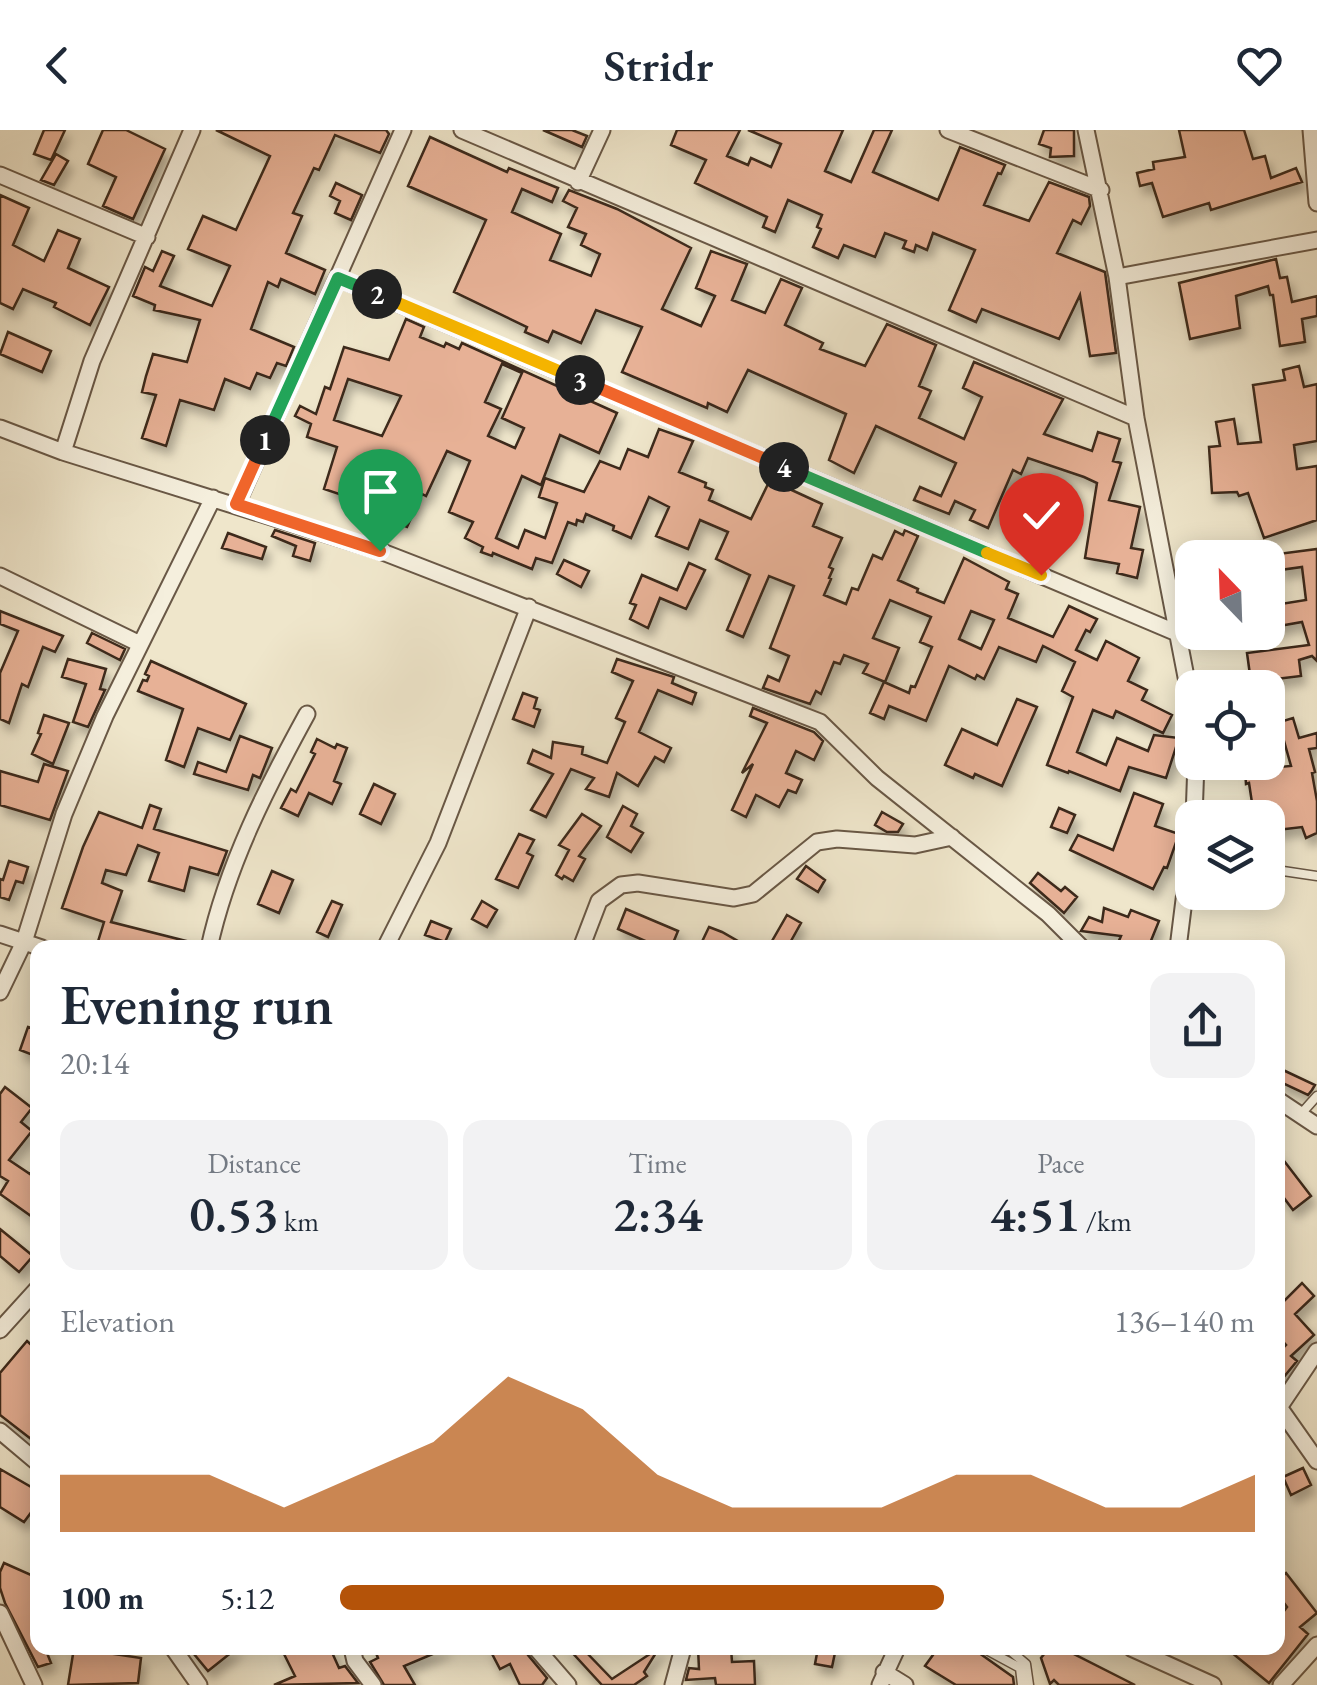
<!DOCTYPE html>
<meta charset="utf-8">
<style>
:root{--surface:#fff;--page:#f2f2f3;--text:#1f2937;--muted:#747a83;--accent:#b45309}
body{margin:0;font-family:"EB Garamond",serif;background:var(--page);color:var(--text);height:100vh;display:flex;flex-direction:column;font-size:38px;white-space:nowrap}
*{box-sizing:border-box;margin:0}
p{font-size:32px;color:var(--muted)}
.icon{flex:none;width:55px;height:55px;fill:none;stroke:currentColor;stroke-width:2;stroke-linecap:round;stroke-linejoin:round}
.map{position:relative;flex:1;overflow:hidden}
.details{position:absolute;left:30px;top:810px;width:1255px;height:715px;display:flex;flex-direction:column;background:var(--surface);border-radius:20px;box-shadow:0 5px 25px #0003}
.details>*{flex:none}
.needle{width:65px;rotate:337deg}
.tools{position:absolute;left:1175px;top:410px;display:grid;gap:20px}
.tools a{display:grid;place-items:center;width:110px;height:110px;border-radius:20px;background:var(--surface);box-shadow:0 5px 25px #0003;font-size:50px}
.pin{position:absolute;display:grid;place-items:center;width:85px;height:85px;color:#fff;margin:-102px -42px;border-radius:50% 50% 50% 0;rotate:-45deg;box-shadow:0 0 10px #0007}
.pin .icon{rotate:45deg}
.km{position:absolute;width:50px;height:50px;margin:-25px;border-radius:50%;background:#222;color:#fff;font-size:28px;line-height:50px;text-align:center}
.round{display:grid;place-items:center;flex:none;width:105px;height:105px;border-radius:20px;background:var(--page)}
.head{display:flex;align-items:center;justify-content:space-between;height:170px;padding:0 30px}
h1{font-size:55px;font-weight:600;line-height:75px}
.figures{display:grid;grid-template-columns:repeat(3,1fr);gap:15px;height:170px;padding:10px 30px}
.figures div{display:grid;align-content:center;border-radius:20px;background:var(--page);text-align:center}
.figures b{font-size:50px;font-weight:600}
.figures small{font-size:28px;font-weight:400}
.figures p{font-size:28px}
.chart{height:280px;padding:20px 30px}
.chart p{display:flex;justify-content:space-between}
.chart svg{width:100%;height:180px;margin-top:10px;fill:var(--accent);opacity:.7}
ul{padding:0 30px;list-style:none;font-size:32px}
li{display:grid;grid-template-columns:160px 120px 1fr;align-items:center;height:75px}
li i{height:25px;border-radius:12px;background:var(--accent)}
header{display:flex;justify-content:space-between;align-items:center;height:130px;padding:0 30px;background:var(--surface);font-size:45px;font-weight:600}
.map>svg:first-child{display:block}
</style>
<header><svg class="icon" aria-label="back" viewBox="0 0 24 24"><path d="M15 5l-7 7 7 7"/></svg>Stridr<svg class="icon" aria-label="heart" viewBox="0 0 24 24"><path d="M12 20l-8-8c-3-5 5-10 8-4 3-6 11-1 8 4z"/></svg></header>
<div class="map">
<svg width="1317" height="1555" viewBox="0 0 1317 1555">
<defs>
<filter id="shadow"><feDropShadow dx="4.5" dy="8" stdDeviation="5" flood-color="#0004"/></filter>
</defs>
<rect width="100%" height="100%" fill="#efe6cb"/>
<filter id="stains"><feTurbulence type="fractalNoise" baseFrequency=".002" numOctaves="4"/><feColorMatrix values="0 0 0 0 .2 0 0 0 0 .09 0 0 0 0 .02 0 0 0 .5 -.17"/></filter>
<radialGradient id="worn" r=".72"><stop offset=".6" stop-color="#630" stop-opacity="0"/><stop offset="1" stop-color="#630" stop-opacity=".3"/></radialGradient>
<path fill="#e7b196" stroke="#3c291a" stroke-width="2.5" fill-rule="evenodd" filter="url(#shadow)" d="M44 0H65L51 30 34 24Z
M103 0H126L165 19 133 89 103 76 116 47 88 34Z
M216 0H386L389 4 380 23 335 5 319 40 314 38 293 83 302 86 286 123 325 140 315 164 281 149 278 157 268 152 251 199 294 217 286 236 277 233 270 248 257 243 250 259 225 249 214 280 180 270 166 316 142 308 156 265 142 262 146 246 153 224 187 232 200 190 154 180 155 175 133 166 145 137 153 141 162 121 174 126 160 156 212 176 230 136 188 119 203 86 236 100 270 26Z
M543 0H572L587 6 582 17Z
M677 0H740L727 26 748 35 751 28 771 37 781 14 748 0H843L825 41 851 52 874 0H892L873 42 938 70 960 17 1005 35 1001 44 998 43 984 75 1029 91 1049 52 1089 67 1090 76 1081 94 1073 90 1057 123 1105 142 1116 223 1090 226 1080 165 1059 209 982 179 976 192 949 180 975 120 933 103 927 120 916 115 914 122 903 118 906 111 885 103 875 127 844 115 838 128 813 117 821 99 817 97 822 85 788 70 775 102 763 97 767 87 695 53 706 30 671 15Z
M1044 0H1074V26L1050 27 1051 18 1039 14Z
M1179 0H1244L1253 29 1265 26 1271 48 1296 38 1302 52 1211 80 1209 73 1163 87 1152 53 1140 56 1137 43 1154 39 1153 32 1185 27Z
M430 7 507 42 509 38 558 58 552 72 522 59 512 82 561 104 550 130 591 146 600 124 581 115 586 104 568 97 577 78 563 71 569 60 617 79 691 118 662 179 701 196 715 166 696 158 711 121 747 134 732 170 765 183 781 149 802 158 785 195 823 213 820 219 865 236 887 194 936 215 919 256 931 261 919 288 964 309 982 267 963 258 974 232 1063 269 1044 304 1092 321 1098 302 1120 309 1113 331 1121 333 1109 370 1140 377 1131 418 1143 420 1137 448 1117 443 1119 434 1085 428 1097 353 1084 347 1028 328 1021 344 1013 340 988 398 970 390 975 380 955 371 949 384 914 370 920 357 941 366 956 333 876 296 854 343 829 330 846 284 748 240 727 282 708 273 707 278 622 242 642 197 596 180 581 213 553 201 548 212 525 202 527 197 454 162 486 90 408 56Z
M56 24 68 31 54 55 41 50Z
M336 53 362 65 351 90 335 83 340 71 330 66Z
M0 65 29 78 13 115 44 131 58 100 80 109 68 138 109 157 90 195 54 177 56 173 23 159 13 179 0 173Z
M1276 129 1280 148 1287 147 1292 172 1317 166V186L1302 189 1305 212 1280 216 1273 165H1270L1268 156 1236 166 1240 198 1190 209 1179 153Z
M406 189 424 197 420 207 444 217 446 213 459 219 462 213 617 283 599 323 560 305 541 355 522 346 496 408 518 418 525 400 545 408 557 373 539 367 545 348 584 362 600 331 620 339 628 319 648 327 659 299 693 311 679 342 706 353 705 357 713 360 709 370 751 389 770 350 822 374 813 396 842 408 829 437 833 439 829 448 831 449 824 465 846 474 852 458 858 460 873 425 882 429 895 401 903 405 905 400 918 406 898 450 918 459 917 462 944 473 964 428 1009 452 1006 459 1018 464 1008 488 1053 507 1069 476 1097 489 1090 502 1086 500 1076 520 1097 530 1106 511 1139 528 1128 551 1147 560 1142 570 1172 585 1163 603 1116 581 1113 588 1093 580 1077 622 1106 635 1117 608 1148 621 1154 605 1179 608 1166 648 1129 637 1120 661 1069 641 1068 643 1047 635 1073 567 1062 561 1075 532 1043 516 1036 532 999 517 984 549 977 545 975 549 949 536 926 591 889 576 884 589 870 583 884 552 909 563 911 556 915 557 932 517 920 512 931 487 890 470 873 508 899 518 885 552 863 543 868 534 844 525 840 534 834 532 821 564 816 561 810 574 763 558 768 546 779 551 789 526 770 518 794 456 769 446 743 507 727 500 750 445 716 429 728 402 700 390 688 419 656 406 669 377 649 367 631 408 613 400 614 396 586 384 583 392 577 390 576 395 568 392 552 433 536 428 532 439 493 423 492 426 481 422 483 417 465 408 473 392 449 382 470 331 447 321 426 366 422 364 407 397 395 392 393 395 368 384 389 338 363 329 351 368 324 359 337 317 307 307 311 294 295 286 300 276 316 284 325 257 330 259 344 217 389 230ZM502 234 522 243 502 288 524 298 515 318 488 306 501 279 485 272ZM348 249 401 266 382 306 334 290ZM971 481 994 490 981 519 959 509Z
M8 202 51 221 42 242 0 224Z
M1299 236 1304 257 1317 254V311L1294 315 1297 339 1317 336V390L1264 408 1248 363 1239 366 1237 362 1212 363 1209 317 1220 316 1216 292 1234 289 1238 314 1261 312 1253 255 1285 250 1283 240Z
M275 400 315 413 310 431 293 426 296 416 272 406Z
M228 403 266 417 262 429 222 418Z
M1317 419V531L1312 526 1299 530 1301 546 1251 552 1247 523 1309 515 1302 492 1268 498V476L1306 470 1302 437 1280 440 1278 424Z
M564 430 589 441 581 457 557 444Z
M689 433 705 440 686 479 660 468 648 498 630 489 636 475 630 473 642 445 677 460Z
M0 481 63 506 55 522 43 517 28 557 22 554 9 593 0 589V543L18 501 0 494Z
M92 503 125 519 120 530 87 513Z
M68 529 106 539 100 559 105 560 88 597 73 592 86 554 62 547Z
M617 529 674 547 672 553 696 563 692 574 658 560 639 602 671 618 664 632 655 627 638 656 617 643 609 667 586 659 594 648 571 639 546 687 531 680 553 644 528 633 533 620 551 628 553 612 583 617 582 624 607 633 625 592 616 588 633 551 612 542Z
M151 531 246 574 230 610 198 598 184 637 166 630 183 579 138 561 143 550 147 551 149 546 145 544Z
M523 563 537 568 534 578 540 580 534 597 513 589Z
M1017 569 1037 577 1002 656 975 644 973 648 945 635 962 599 997 615Z
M753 578 814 602 823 611 814 630 796 621 786 643 802 650 796 663 788 660 779 677 756 665 746 687 732 680 753 634 742 643 767 593 750 586Z
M44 585 69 593 53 634 32 624 41 604 38 603Z
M1293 588 1299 608 1317 603V618L1309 619 1315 642 1312 643 1317 671V703L1306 708 1302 697 1268 701V688L1254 686 1249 653 1246 654 1245 640 1291 636 1284 611 1279 612 1273 594Z
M240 606 272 618 260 648 253 645 248 660 194 644 198 632 226 642Z
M317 609 335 618 337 614 347 618 334 651 341 654 332 674 309 663 298 686 281 678 291 659 296 662 315 624 311 622Z
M44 634 68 641 50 690 0 675V641L38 652Z
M374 654 395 664 381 694 360 684Z
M1134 663 1163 674 1155 696 1179 704 1167 738 1164 737 1153 759 1070 720 1078 705 1113 720Z
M150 675 161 679 154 699 227 721 218 745 190 737 184 761 149 751 159 723 138 715 126 745 106 740 102 753 122 761 111 792 194 813 193 818H96L104 792 62 778 83 717 99 682 142 698Z
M623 676 637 684 631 696 643 703 631 722 607 707Z
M1059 678 1075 685 1067 703 1051 697Z
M882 682 903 694 898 702H887L875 695Z
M582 684 601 696 579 726 585 729 573 751 564 746 562 749 556 745 569 720 559 715Z
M519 704 534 710 527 723 533 726 518 758 496 749Z
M9 731 28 737 23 753 16 751 9 770 0 767V749L3 750Z
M806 736 825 750 818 762 797 749Z
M272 741 293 750 279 783 258 774Z
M1038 743 1061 761 1065 757 1077 767 1064 783 1030 753Z
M332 771 342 775 328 807 317 802Z
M482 771 497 780 487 797 472 789Z
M1104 778 1128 787 1131 780 1159 791 1148 818H1128L1118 813 1121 806 1081 801 1089 787 1102 792Z
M626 779 678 801 671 818H661L618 799Z
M787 785 801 793 787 818H768Z
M431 791 451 799 445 812 425 805Z
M709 797 722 802 750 818H699Z
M28 897 38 900V927L20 920Z
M1283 940 1315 955 1312 960 1308 965 1278 951Z
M5 957 32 978 21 992 32 1001 9 1030 30 1044 38 1034V1091L0 1064 8 1051 0 1046V964Z
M1278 1023 1311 1066 1293 1080 1278 1060Z
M0 1099 33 1126 19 1142 0 1126Z
M1302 1153 1314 1166 1295 1184 1314 1205 1291 1226 1297 1231 1278 1254V1223L1286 1215 1278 1206V1177Z
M27 1211 38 1221V1300L31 1309 0 1285V1243Z
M1303 1338 1311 1355 1291 1365 1283 1347Z
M0 1339 38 1361V1373L24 1392 0 1377Z
M4 1433 38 1448V1518H45L51 1533 38 1537 5 1473 0 1458V1442Z
M1286 1443 1317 1483 1300 1497 1308 1504 1269 1553 1226 1518H1278V1489L1287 1477 1278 1465V1450Z
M74 1518 141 1528 138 1553 68 1555Z
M189 1518H237L208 1541Z
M281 1518H330L339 1538 345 1536 358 1553 274 1555 295 1546Z
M374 1518H447L404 1536 415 1555H384L370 1532 378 1528Z
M489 1518H525L528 1525 547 1548 542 1555H520L510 1534 500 1539Z
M568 1518H582L612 1549 659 1518 644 1542 647 1546 634 1555H602Z
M698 1518H731L732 1532 754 1531 755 1555H716L715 1548 686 1550 689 1538 699 1539Z
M818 1518H836L832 1537 815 1534Z
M938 1518H972L1013 1547 1014 1555H956L925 1536Z
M1049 1518H1076L1072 1523 1135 1555H1059L1054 1550 1050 1554 1041 1528Z"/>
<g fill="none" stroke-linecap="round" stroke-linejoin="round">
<defs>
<path id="service" d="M1268 729 1283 741 1317 746
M1300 985 1317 966
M983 1518 1020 1538 1022 1555
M1007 1518 1026 1534 1029 1555"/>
<path id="minor" d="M462 0 1136 288
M948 0 1101 60
M1086 0 1117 147 1136 288 1192 578
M1311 0 1317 73
M0 45 147 107
M578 52 602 0
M1117 147 1317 110
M338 148 1177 503
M0 298 63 322 380 421 820 592 877 648 1048 784 1082 818
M63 322 92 231 192 0
M237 374 403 0
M0 446 140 514
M1194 688 1196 632
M0 804 42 818
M209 818C227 735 267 657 307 584
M385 818 438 713 529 477
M581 818 599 771 621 755 638 753 734 768 753 764 817 712 837 709 915 715 952 707
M1178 818 1192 706
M0 862 24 812 64 684 105 586 213 368
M1278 970 1317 996
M0 1200 38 1158
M1279 1277 1317 1331
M1278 1279 1317 1221
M0 1301 38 1333
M0 1483 34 1555
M173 1518 199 1555
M352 1518 355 1531 373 1555
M536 1518 568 1555
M1131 1518 1213 1555
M884 1542 905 1555
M673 1555 683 1518
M880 1555 897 1518
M1281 1555 1317 1515"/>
</defs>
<use href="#service" stroke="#695846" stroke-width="11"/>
<use href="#minor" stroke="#695846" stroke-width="19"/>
<use href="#service" stroke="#f5efdd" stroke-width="8"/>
<use href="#minor" stroke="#f5efdd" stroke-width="15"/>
</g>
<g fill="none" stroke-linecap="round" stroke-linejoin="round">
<defs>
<path id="split-1" d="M265 310 236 374 380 421"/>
<path id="split-2" d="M265 310 338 148 377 164"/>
<path id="split-3" d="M377 164 580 250"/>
<path id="split-4" d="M580 250 784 337"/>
<path id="split-5" d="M784 337 987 423"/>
<path id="split-6" d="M987 423 1041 445"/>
</defs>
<use href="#split-1" stroke="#fff" stroke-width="20"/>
<use href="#split-2" stroke="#fff" stroke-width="20"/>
<use href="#split-3" stroke="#fff" stroke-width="20"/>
<use href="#split-4" stroke="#fff" stroke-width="20"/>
<use href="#split-5" stroke="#fff" stroke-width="20"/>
<use href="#split-6" stroke="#fff" stroke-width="20"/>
<use href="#split-1" stroke="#f0652b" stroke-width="12"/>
<use href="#split-2" stroke="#22a559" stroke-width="12"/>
<use href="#split-3" stroke="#f5b400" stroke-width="12"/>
<use href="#split-4" stroke="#f0652b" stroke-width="12"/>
<use href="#split-5" stroke="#22a559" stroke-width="12"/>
<use href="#split-6" stroke="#f5b400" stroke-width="12"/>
</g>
<rect width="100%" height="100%" filter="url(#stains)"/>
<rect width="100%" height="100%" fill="url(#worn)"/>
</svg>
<div class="tools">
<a><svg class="needle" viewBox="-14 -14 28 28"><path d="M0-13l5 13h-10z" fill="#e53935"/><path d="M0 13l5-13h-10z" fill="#747a83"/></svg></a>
<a><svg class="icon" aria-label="locate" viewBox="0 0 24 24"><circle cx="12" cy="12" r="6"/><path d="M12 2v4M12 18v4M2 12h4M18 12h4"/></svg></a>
<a><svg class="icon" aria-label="layers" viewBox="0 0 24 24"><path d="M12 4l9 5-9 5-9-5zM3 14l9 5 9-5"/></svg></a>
</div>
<div class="pin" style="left:380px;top:421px;background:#1e9e55"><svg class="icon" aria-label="arrive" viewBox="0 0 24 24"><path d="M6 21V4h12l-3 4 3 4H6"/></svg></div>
<div class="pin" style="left:1041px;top:445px;background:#d93025"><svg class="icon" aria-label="check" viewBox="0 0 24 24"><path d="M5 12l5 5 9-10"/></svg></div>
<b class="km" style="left:265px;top:310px">1</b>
<b class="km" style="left:377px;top:164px">2</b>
<b class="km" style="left:580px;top:250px">3</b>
<b class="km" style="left:784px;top:337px">4</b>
<section class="details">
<div class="head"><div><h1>Evening run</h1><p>20:14</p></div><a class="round"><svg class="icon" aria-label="share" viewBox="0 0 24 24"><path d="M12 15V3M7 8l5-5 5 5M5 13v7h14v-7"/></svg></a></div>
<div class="figures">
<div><p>Distance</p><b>0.53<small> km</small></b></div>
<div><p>Time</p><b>2:34</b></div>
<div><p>Pace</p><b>4:51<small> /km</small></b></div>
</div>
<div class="chart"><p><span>Elevation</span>136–140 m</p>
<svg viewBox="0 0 160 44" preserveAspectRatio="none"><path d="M0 44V30L10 30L20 30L30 38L40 30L50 22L60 6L70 14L80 30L90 38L100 38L110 38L120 30L130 30L140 38L150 38L160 30V44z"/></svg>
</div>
<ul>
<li><b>100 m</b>5:12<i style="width:66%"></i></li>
</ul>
</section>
</div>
